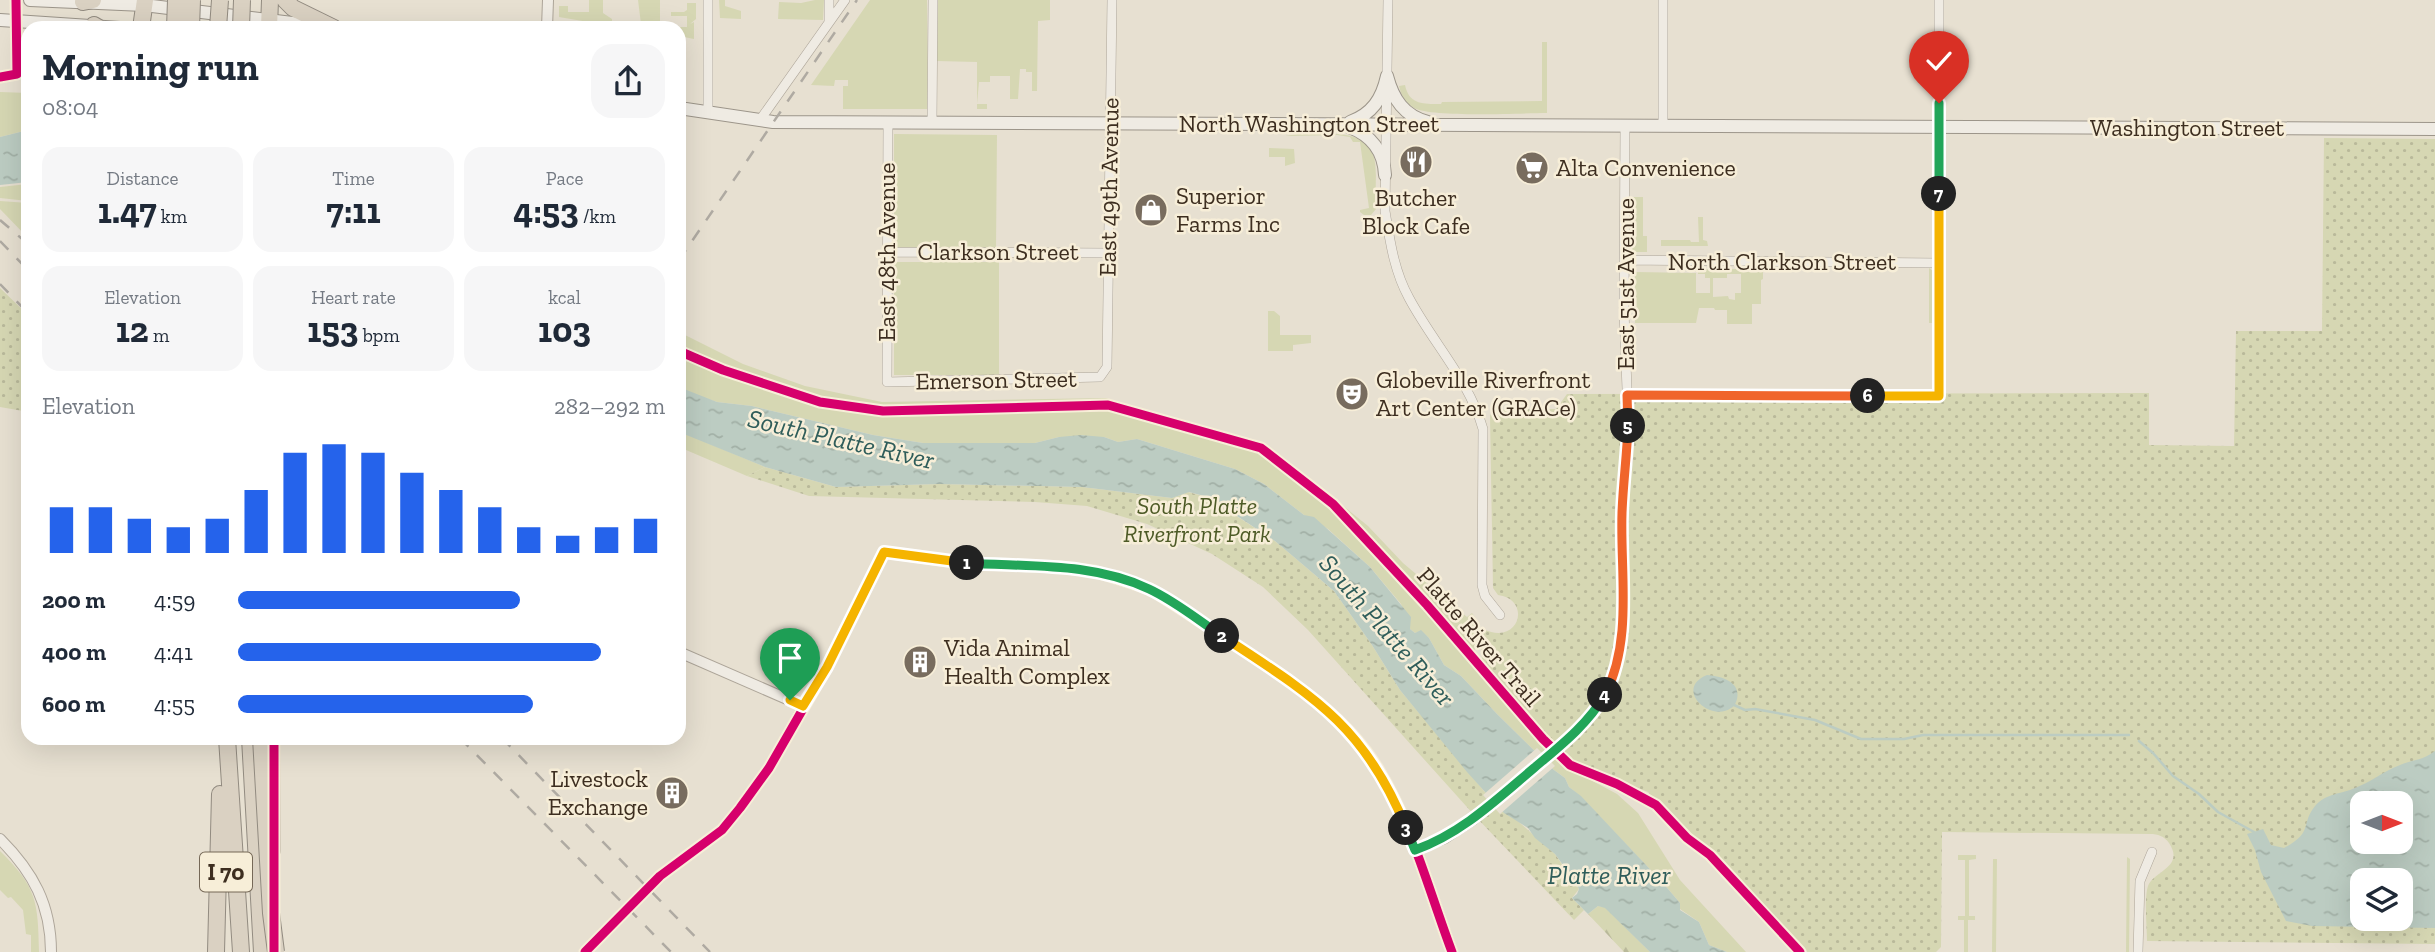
<!DOCTYPE html>
<meta charset="utf-8">
<style>
:root{--surface:#fff;--page:#f6f6f7;--text:#1f2937;--muted:#747a83;--accent:#2563eb}
body{margin:0;font-family:"Zilla Slab",serif;background:var(--page);color:var(--text);height:100vh;display:flex;flex-direction:column;font-size:26px;white-space:nowrap}
*{box-sizing:border-box;margin:0}
p{font-size:23px;color:var(--muted)}
.icon{flex:none;width:38px;height:38px;fill:none;stroke:currentColor;stroke-width:2;stroke-linecap:round;stroke-linejoin:round}
.map{position:relative;flex:1;overflow:hidden}
.details{position:absolute;left:21px;top:21px;width:665px;height:724px;display:flex;flex-direction:column;background:var(--surface);border-radius:21px;box-shadow:0 7px 28px #0002}
.details>*{flex:none}
.needle{width:46px;rotate:90deg}
.controls{position:absolute;left:2350px;top:791px;display:grid;gap:14px}
.controls a{display:grid;place-items:center;width:63px;height:63px;border-radius:14px;background:var(--surface);box-shadow:0 7px 28px #0002;font-size:35px}
.pin{position:absolute;display:grid;place-items:center;width:60px;height:60px;color:#fff;margin:-72px -30px;border-radius:50% 50% 50% 0;rotate:-45deg;box-shadow:0 0 7px #0007}
.pin .icon{rotate:45deg}
.km{position:absolute;width:35px;height:35px;margin:-18px;border-radius:50%;background:#222;color:#fff;font-size:19px;line-height:35px;text-align:center}
.round{display:grid;place-items:center;flex:none;width:74px;height:74px;border-radius:21px;background:var(--page)}
.overview{display:flex;align-items:center;justify-content:space-between;height:119px;padding:0 21px}
h1{font-size:38px;font-weight:700;line-height:52px}
.stats{display:grid;grid-template-columns:repeat(3,1fr);gap:10px;height:119px;padding:7px 21px}
.stats div{display:grid;align-content:center;border-radius:18px;background:var(--page);text-align:center}
.stats b{font-size:35px;font-weight:700}
.stats small{font-size:19px;font-weight:400}
.stats p{font-size:19px}
.chart{height:196px;padding:14px 21px}
.chart p{display:flex;justify-content:space-between}
.chart svg{width:100%;height:126px;margin-top:7px;stroke:var(--accent);stroke-width:6}
ul{padding:0 21px;list-style:none;font-size:23px}
li{display:grid;grid-template-columns:112px 84px 1fr;align-items:center;height:52px}
li i{height:18px;border-radius:9px;background:var(--accent)}
.map>svg:first-child{display:block}
</style>
<div class="map">
<svg width="2435" height="952" viewBox="0 0 2435 952">
<defs>
<pattern id="forest-firs" width="22" height="20" patternUnits="userSpaceOnUse" patternTransform="scale(1.75)"><rect width="22" height="20" fill="#d6d7b3"/><path d="M5 1l3.5 6h-7zM16 11l3.5 6h-7z" fill="#b9b99a"/></pattern>
<pattern id="park-dots" width="8" height="8" patternUnits="userSpaceOnUse" patternTransform="scale(1.75)"><rect width="8" height="8" fill="#d6d7b3"/><path d="M2 2h.1M6 6h.1" fill="none" stroke="#b9b99a" stroke-width="1.8" stroke-linecap="round"/></pattern>
<pattern id="water-ripples" width="26" height="14" patternUnits="userSpaceOnUse" patternTransform="scale(1.75)"><rect width="26" height="14" fill="#bcccc2"/><path d="M2 4q2-2 4 0t4 0M15 11q2-2 4 0t4 0" fill="none" stroke="#a2b0a6"/></pattern>
</defs>
<rect width="100%" height="100%" fill="#e7e0d1"/>
<path fill="#d6d7b3" fill-rule="evenodd" d="M589 0H603V13L612 19V26L559 17V6H568V12H589Z
M638 0H660V27H687V16H671V12H684L687 10V3H696V19L690 24 694 22V39L679 36V28H625L628 24H641Z
M719 0H725V6L741 11V19L720 18Z
M815 0H824L823 20 778 19 779 2 801 3Z
M870 0H927L928 109H843V86H848V80H835L834 86 811 85Z
M936 0H1050V20L1038 21 1037 91H1032V72H1026V69H1020L1018 99H1010V76H990V82H979L977 104H987V109H977V62L936 61Z
M1542 42H1547V113C1519 113 1434 118 1414 108 1405 103 1401 95 1399 86L1405 85C1409 105 1424 104 1441 104L1442 102 1542 101Z
M0 92 28 93V130L0 137Z
M1304 133C1315 135 1326 133 1337 134 1388 137 1373 173 1376 209L1371 215H1364L1360 212V210L1369 208 1360 142H1353L1350 137 1337 135 1285 136Z
M894 134 997 135 996 248H894Z
M1269 148 1294 149 1295 163 1285 166V157H1269Z
M28 184V201L0 198V187Z
M1632 197H1643V236H1647V252H1632Z
M0 201 28 203V238L0 209Z
M1698 217H1703V240L1707 241 1708 246H1661V240H1690L1691 242H1699Z
M894 262H999V375H894Z
M1929 268 1933 271V323H1929Z
M1698 269H1741V272H1763V279L1761 280V304H1752V324H1727V310H1715L1714 308H1699L1696 323H1635V272L1696 273V293H1710V278H1705V274H1698ZM1727 274H1741V293H1735V300L1729 299 1728 296 1713 297V278H1727Z
M1268 311H1274L1280 316V335H1311V343L1293 345V351H1268Z
M679 332 743 364 805 386 882 402 1106 398 1256 450C1286 466 1310 490 1334 513L1568 768 1617 794 1638 813 1680 880 1746 952H1727L1709 945 1699 922 1680 909V903L1663 883 1581 797 1569 787 1565 778 1554 770 1497 714 1461 676 1444 665 1429 638 1421 631 1415 633 1410 629 1401 604 1370 567 1328 529 1304 515 1264 484 1235 469 1137 439 1118 442 1104 437H1059L1035 443H923L873 435 752 406 717 402 695 395 679 387Z
M679 431 765 467 747 476 679 447Z
M1279 456 1283 457 1368 526 1403 563 1467 617 1472 613 1480 624 1475 636V653L1473 655 1336 503Z
M0 851C37 887 38 902 39 952H31V935L26 934 23 910 11 897 8 898 0 890Z
M1958 855H1976V859L1969 860V916H1975V920H1968V952H1964V920H1958V916H1965V860H1958Z
M2127 857 2130 859 2129 952H2126Z
M1993 859H1997L1996 952H1992Z"/>
<path fill="url(#forest-firs)" d="M1598 906 1605 907 1650 952H1624L1588 914Z"/>
<path fill="url(#park-dots)" fill-rule="evenodd" d="M2324 138 2435 139V944L2147 941C2147 928 2144 898 2148 886 2154 871 2185 867 2169 843 2164 836 2158 834 2150 834L1942 832 1941 947 1936 952H1807L1711 850 1691 836 1648 792 1573 763 1537 727 1533 720 1483 667 1480 639 1483 629C1520 647 1532 599 1498 595L1493 588 1490 416 1493 410 1556 409 1567 394 2149 393V445L2234 446 2236 331H2322ZM2362 803H2401V842H2362ZM2362 880H2401V919H2362Z
M0 288 28 315V382L23 411 0 407Z
M765 467 836 487 939 484 1082 487 1172 498 1188 492 1207 497 1275 541 1334 591 1372 645 1400 690 1484 791 1555 854 1579 889 1572 898 1584 910 1574 920 1475 816 1308 630 1263 587 1212 554 1147 524 1087 506 1035 502 809 496 747 476Z"/>
<path fill="url(#water-ripples)" fill-rule="evenodd" d="M28 130V182L0 185V137Z
M679 387 717 402 752 406 873 435 923 443H1035L1059 437 1081 435 1104 437 1118 442 1137 439 1235 469 1264 484 1304 515 1314 517 1370 567 1411 617 1410 629 1415 633 1421 630 1429 638 1444 665 1461 676 1497 714 1554 770 1565 778 1569 787 1581 796 1663 883 1680 903V910L1699 922 1709 945 1727 952H1650L1605 908 1598 906 1588 914 1572 898 1577 894 1579 889 1576 883 1555 854 1535 838 1528 828 1504 813 1467 772 1400 690 1372 645 1334 591 1275 541 1208 497 1189 492 1172 498 1082 487 939 484 836 487 765 467 679 432Z
M1707 675C1720 676 1741 681 1737 699 1736 702 1735 706 1731 708 1711 723 1673 689 1707 675Z
M2435 751V928L2312 926 2286 921 2261 872 2255 850 2247 834 2263 829 2271 845 2284 848C2314 832 2300 825 2315 806 2326 793 2342 794 2355 788 2371 782 2384 771 2400 765 2414 759 2422 761 2435 751ZM2401 803V842H2362V803ZM2401 880V919H2362V880Z"/>
<path fill="#e7e0d1" d="M1537 748 1555 766 1500 814 1483 795Z"/>
<g fill="none" stroke-linecap="round" stroke-linejoin="round">
<path stroke="#bcccc2" stroke-width="2.5" d="M1734 705 1745 710 1755 709 1815 720 1861 739H1904L1923 735H2129
M2139 741 2153 753 2173 776 2199 794 2218 812 2254 832"/>
<defs>
<path id="minor" d="M1388 0 1385 211C1390 241 1394 271 1409 298 1433 343 1469 380 1483 429L1482 585 1485 596 1500 615
M1663 0V126
M829 22V0
M708 113V0
M760 120 845 0
M888 122 887 382 1100 377 1107 367 1112 0
M932 123 933 0
M887 252 1109 253
M1624 260 1939 263
M1627 395 1939 396V0
M1415 850 1445 839 1474 820 1582 725 1604 697 1611 683 1619 656 1622 629V512L1628 455V415L1624 311 1625 126
M585 952 660 876 722 830 769 768 803 706
M2138 952 2140 881 2152 852"/>
<path id="tertiary" d="M16 0V21
M547 28 548 0
M679 652 803 706 827 667 884 552 963 563 1058 567 1094 571 1150 589C1183 610 1216 632 1248 653 1298 686 1347 718 1378 769 1412 825 1429 891 1452 952
M274 738 275 851
M0 839C33 872 51 905 51 952"/>
<path id="secondary" d="M30 0 144 5 325 27
M0 20 120 28
M1387 76C1393 99 1404 116 1428 122
M679 108 773 122 2435 129
M1350 122C1372 114 1382 99 1387 76
M1349 127C1371 135 1384 152 1385 175"/>
<path id="motorway" d="M285 0 293 8 334 28
M83 2 93 0
M94 25 99 28
M141 28 145 0
M269 28 270 0
M227 738 241 952
M250 738 262 952
M216 952 220 794"/>
</defs>
<use href="#minor" stroke="#ada599" stroke-width="10"/>
<use href="#tertiary" stroke="#ada599" stroke-width="12"/>
<use href="#secondary" stroke="#9c958a" stroke-width="14"/>
<use href="#motorway" stroke="#928b80" stroke-width="18"/>
<use href="#minor" stroke="#efebe3" stroke-width="9"/>
<use href="#tertiary" stroke="#efebe3" stroke-width="10"/>
<use href="#secondary" stroke="#efebe3" stroke-width="12"/>
<use href="#motorway" stroke="#dad1c2" stroke-width="16"/>
<path stroke="#afaaa2" stroke-width="2.5" stroke-dasharray="12 12" stroke-linecap="butt" d="M0 220 28 244
M0 241 28 270
M679 260 857 0
M0 284 28 313
M460 738 671 952
M502 738 710 952"/>
<defs>
<path id="motorway-bridge" d="M175 28 176 0
M191 28 192 0
M218 28 220 0
M241 28 242 0
M261 738 271 913 276 952"/>
</defs>
<use href="#motorway-bridge" stroke="#928b80" stroke-width="18" stroke-linecap="butt"/>
<use href="#motorway-bridge" stroke="#dad1c2" stroke-width="16"/>
<defs>
<path id="cycleway" d="M0 77 17 74 16 0
M679 351 723 370 820 402 883 411 1108 405 1261 448 1333 504 1427 605 1543 739 1570 765 1617 784 1656 805 1687 838 1710 855 1800 952
M274 738V952
M585 952 660 876 722 830 740 808 769 768 827 667 884 552 963 563 1058 567 1094 571 1150 589C1183 610 1216 632 1248 653 1298 686 1347 718 1378 769 1412 825 1429 891 1452 952"/>
</defs>
<use href="#cycleway" stroke="#f7eed8" stroke-width="13"/>
<use href="#cycleway" stroke="#d6006c" stroke-width="9"/>
</g>
<g fill="none" stroke-linecap="round" stroke-linejoin="round">
<defs>
<path id="split-1" d="M790 700 803 706 827 667 884 552 967 563"/>
<path id="split-2" d="M967 563C1028 567 1092 562 1149 589 1175 601 1198 620 1222 636"/>
<path id="split-3" d="M1222 636C1310 694 1365 725 1406 828"/>
<path id="split-4" d="M1406 828 1415 850C1462 833 1496 800 1534 768 1560 746 1587 725 1605 695"/>
<path id="split-5" d="M1605 695C1633 640 1620 573 1622 513 1623 484 1627 455 1628 426"/>
<path id="split-6" d="M1628 426 1627 395 1868 396"/>
<path id="split-7" d="M1868 396H1939V194"/>
<path id="split-8" d="M1939 194V103"/>
</defs>
<use href="#split-1" stroke="#fff" stroke-width="14"/>
<use href="#split-2" stroke="#fff" stroke-width="14"/>
<use href="#split-3" stroke="#fff" stroke-width="14"/>
<use href="#split-4" stroke="#fff" stroke-width="14"/>
<use href="#split-5" stroke="#fff" stroke-width="14"/>
<use href="#split-6" stroke="#fff" stroke-width="14"/>
<use href="#split-7" stroke="#fff" stroke-width="14"/>
<use href="#split-8" stroke="#fff" stroke-width="14"/>
<use href="#split-1" stroke="#f5b400" stroke-width="9"/>
<use href="#split-2" stroke="#22a559" stroke-width="9"/>
<use href="#split-3" stroke="#f5b400" stroke-width="9"/>
<use href="#split-4" stroke="#22a559" stroke-width="9"/>
<use href="#split-5" stroke="#f0652b" stroke-width="9"/>
<use href="#split-6" stroke="#f0652b" stroke-width="9"/>
<use href="#split-7" stroke="#f5b400" stroke-width="9"/>
<use href="#split-8" stroke="#22a559" stroke-width="9"/>
</g>
<defs>
<symbol id="restaurant-disc" viewBox="-11 -11 22 22"><circle r="9.5" fill="#786c5e" stroke="#f7eed8"/><path d="M-5-6h1v4h1v-4h1v4h1v-4h1v5L-1.5 .5V6h-2V.5L-5-1ZM5-6V6H3V1.5H1.5Q1.5-4 5-6Z" fill="#fff"/></symbol>
<symbol id="supermarket-disc" viewBox="-11 -11 22 22"><circle r="9.5" fill="#786c5e" stroke="#f7eed8"/><path d="M-6-5.5h2.5l.6 2H6L4.5 2H-2.5L-4.4-4H-6ZM-1.5 3.2a1.3 1.3 0 1 0 .1 0ZM3 3.2a1.3 1.3 0 1 0 .1 0Z" fill="#fff"/></symbol>
<symbol id="shop-disc" viewBox="-11 -11 22 22"><circle r="9.5" fill="#786c5e" stroke="#f7eed8"/><path d="M-5-2.5h2.3a2.7 3.5 0 0 1 5.4 0H5L5.5 6h-11ZM-1.5-2.5h3a1.5 2.3 0 0 0-3 0Z" fill="#fff"/></symbol>
<symbol id="theatre-disc" viewBox="-11 -11 22 22"><circle r="9.5" fill="#786c5e" stroke="#f7eed8"/><path d="M-5-5.5Q0-4 5-5.5V0Q5 5 0 6Q-5 5-5 0ZM-3.3-2.5H-1v1.5H-3.3ZM1-2.5H3.3v1.5H1ZM-2.8 1Q0 5.5 2.8 1Z" fill="#fff"/></symbol>
<symbol id="building-disc" viewBox="-11 -11 22 22"><circle r="9.5" fill="#786c5e" stroke="#f7eed8"/><path d="M-4-6H4V6H1V3H-1V6H-4ZM-2.5-4.3h1.7v1.8h-1.7ZM.8-4.3h1.7v1.8H.8ZM-2.5-1h1.7V.8h-1.7ZM.8-1h1.7V.8H.8Z" fill="#fff"/></symbol>
</defs>
<g fill-rule="evenodd">
<use href="#restaurant-disc" x="1397" y="143" width="38" height="38"/>
<use href="#supermarket-disc" x="1513" y="149" width="38" height="38"/>
<use href="#shop-disc" x="1132" y="191" width="38" height="38"/>
<use href="#theatre-disc" x="1333" y="375" width="38" height="38"/>
<use href="#building-disc" x="901" y="643" width="38" height="38"/>
<use href="#building-disc" x="653" y="774" width="38" height="38"/>
</g>
<g text-anchor="middle" stroke-width="5" stroke-linejoin="round" paint-order="stroke">
<rect fill="#f7eed8" stroke="#756857" stroke-width="2" x="200" y="852.5" width="52" height="39" rx="5"/>
<g font-size="23" font-weight="bold" fill="#3d2e20">
<text x="226" y="880">I 70</text>
</g>
<g font-size="24" fill="#3d2e20" stroke="#f7eed8">
<text x="1309" y="132">North Washington Street</text>
<text x="2187" y="136">Washington Street</text>
<text transform="translate(1109 187) rotate(-89)" y="8">East 49th Avenue</text>
<text transform="translate(887 252) rotate(-90)" y="8">East 48th Avenue</text>
<text x="998" y="260">Clarkson Street</text>
<text x="1782" y="270">North Clarkson Street</text>
<text transform="translate(1626 284) rotate(-90)" y="8">East 51st Avenue</text>
<text transform="translate(996 380) rotate(-1)" y="8">Emerson Street</text>
<text transform="translate(1479 637) rotate(49)" y="8">Platte River Trail</text>
</g>
<g font-size="24" fill="#3d2e20" stroke="#f7eed8" text-anchor="start">
<text x="1556" y="176">Alta Convenience</text>
<text x="1176" y="204">Superior<tspan x="1176" dy="28">Farms Inc</tspan></text>
<text x="1416" y="206" text-anchor="middle">Butcher<tspan x="1416" dy="28">Block Cafe</tspan></text>
<text x="1376" y="388">Globeville Riverfront<tspan x="1376" dy="28">Art Center (GRACe)</tspan></text>
<text x="944" y="656">Vida Animal<tspan x="944" dy="28">Health Complex</tspan></text>
<text x="648" y="787" text-anchor="end">Livestock<tspan x="648" dy="28">Exchange</tspan></text>
</g>
<g font-size="24" font-style="italic" fill="#4d5a26" stroke="#f7eed8">
<text x="1197" y="514">South Platte<tspan x="1197" dy="28">Riverfront Park</tspan></text>
</g>
<g font-size="26" font-style="italic" fill="#2f5d5a" stroke="#f7eed8">
<text transform="translate(841 439) rotate(13)" y="9">South Platte River</text>
<text transform="translate(1387 630) rotate(49)" y="9">South Platte River</text>
<text x="1609" y="884">Platte River</text>
</g>
</g>
</svg>
<div class="controls">
<a><svg class="needle" viewBox="-14 -14 28 28"><path d="M0-13l5 13h-10z" fill="#e53935"/><path d="M0 13l5-13h-10z" fill="#747a83"/></svg></a>
<a><svg class="icon" aria-label="layers" viewBox="0 0 24 24"><path d="M12 4l9 5-9 5-9-5zM3 14l9 5 9-5"/></svg></a>
</div>
<div class="pin" style="left:790px;top:700px;background:#1e9e55"><svg class="icon" aria-label="arrive" viewBox="0 0 24 24"><path d="M6 21V4h12l-3 4 3 4H6"/></svg></div>
<div class="pin" style="left:1939px;top:103px;background:#d93025"><svg class="icon" aria-label="check" viewBox="0 0 24 24"><path d="M5 12l5 5 9-10"/></svg></div>
<b class="km" style="left:967px;top:563px">1</b>
<b class="km" style="left:1222px;top:636px">2</b>
<b class="km" style="left:1406px;top:828px">3</b>
<b class="km" style="left:1605px;top:695px">4</b>
<b class="km" style="left:1628px;top:426px">5</b>
<b class="km" style="left:1868px;top:396px">6</b>
<b class="km" style="left:1939px;top:194px">7</b>
<section class="details">
<div class="overview"><div><h1>Morning run</h1><p>08:04</p></div><a class="round"><svg class="icon" aria-label="share" viewBox="0 0 24 24"><path d="M12 15V3M7 8l5-5 5 5M5 13v7h14v-7"/></svg></a></div>
<div class="stats">
<div><p>Distance</p><b>1.47<small> km</small></b></div>
<div><p>Time</p><b>7:11</b></div>
<div><p>Pace</p><b>4:53<small> /km</small></b></div>
</div>
<div class="stats">
<div><p>Elevation</p><b>12<small> m</small></b></div>
<div><p>Heart rate</p><b>153<small> bpm</small></b></div>
<div><p>kcal</p><b>103</b></div>
</div>
<div class="chart"><p><span>Elevation</span>282–292 m</p>
<svg viewBox="0 0 160 44" preserveAspectRatio="none"><path d="M5 44V28M15 44V28M25 44V32M35 44V35M45 44V32M55 44V22M65 44V9M75 44V6M85 44V9M95 44V16M105 44V22M115 44V28M125 44V35M135 44V38M145 44V35M155 44V32"/></svg>
</div>
<ul>
<li><b>200 m</b>4:59<i style="width:66%"></i></li>
<li><b>400 m</b>4:41<i style="width:85%"></i></li>
<li><b>600 m</b>4:55<i style="width:69%"></i></li>
</ul>
</section>
</div>
